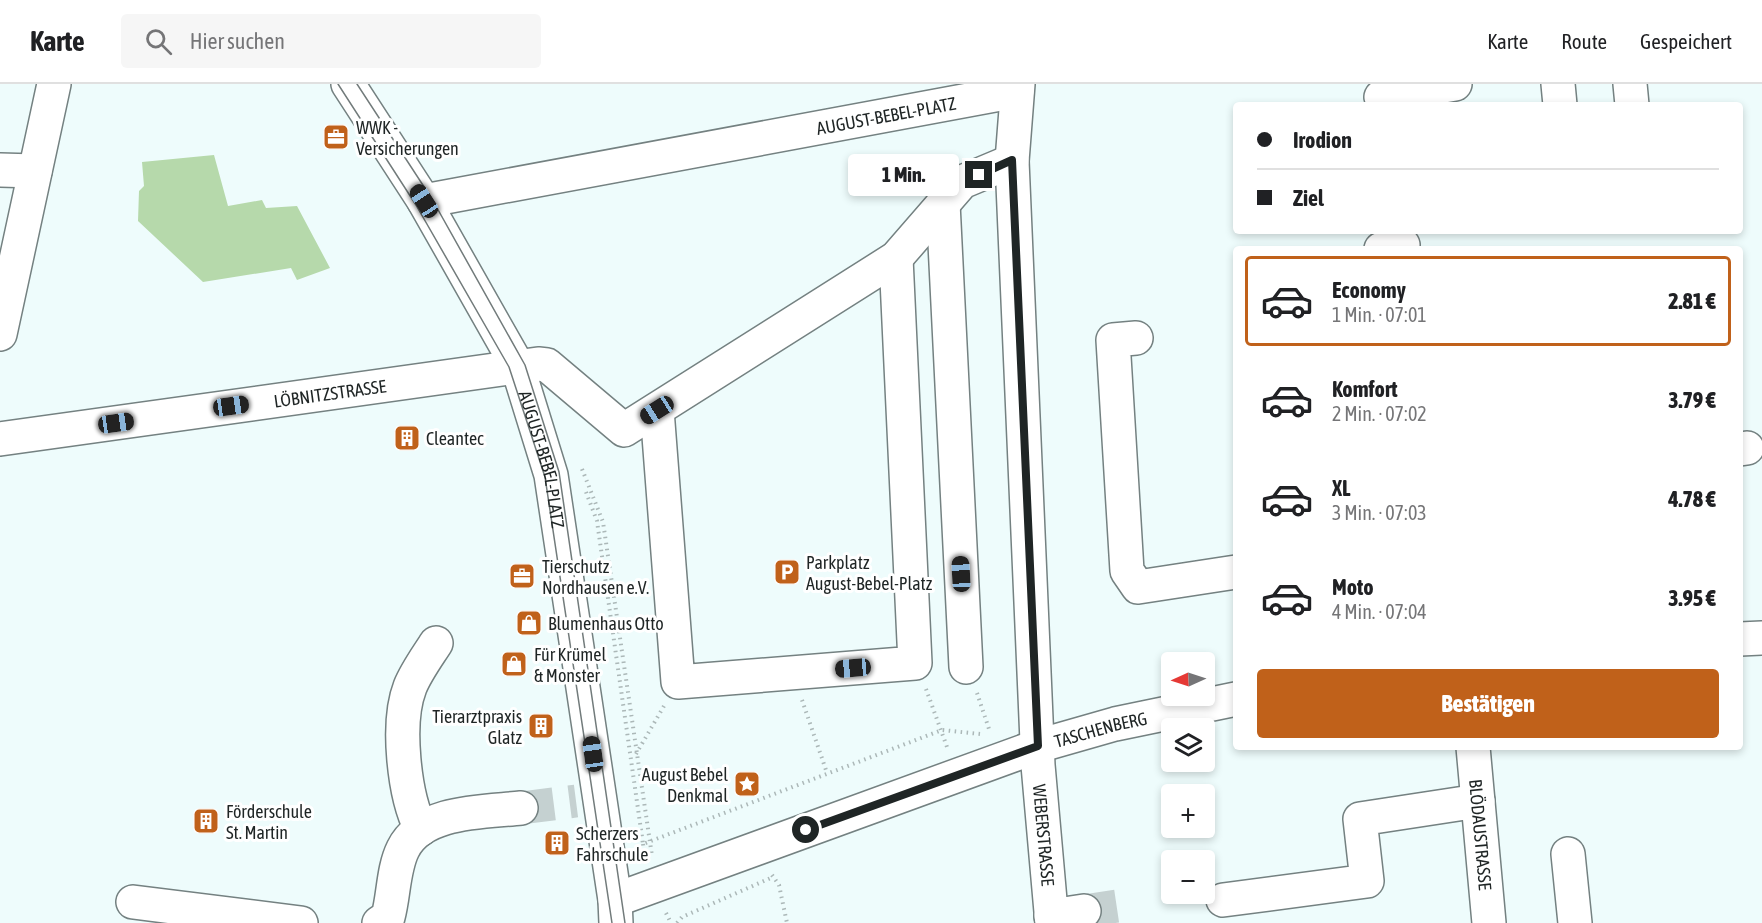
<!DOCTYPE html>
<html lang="de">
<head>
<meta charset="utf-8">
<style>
	body { margin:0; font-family:"Asap Condensed",sans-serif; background:#f6f6f6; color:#202124; height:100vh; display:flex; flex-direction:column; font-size:22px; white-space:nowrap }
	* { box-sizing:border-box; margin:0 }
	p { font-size:20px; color:#757577 }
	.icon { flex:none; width:33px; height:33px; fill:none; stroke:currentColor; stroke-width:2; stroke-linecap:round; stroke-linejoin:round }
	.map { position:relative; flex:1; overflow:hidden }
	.sheet { position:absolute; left:1233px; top:162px; width:510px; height:504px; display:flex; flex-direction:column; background:#fff; border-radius:6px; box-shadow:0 3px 9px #0003 }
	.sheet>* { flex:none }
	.guide { position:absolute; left:1233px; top:18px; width:510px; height:132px; border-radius:6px; box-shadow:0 3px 9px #0003; display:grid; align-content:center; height:132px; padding:0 24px; background:#fff }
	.needle { width:39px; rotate:267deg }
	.buttons { position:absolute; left:1161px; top:568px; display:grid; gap:12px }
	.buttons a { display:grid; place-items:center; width:54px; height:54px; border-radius:6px; background:#fff; box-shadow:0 3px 9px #0003; font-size:30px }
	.end { position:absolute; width:27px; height:27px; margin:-14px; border:8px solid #1f2525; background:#fff; box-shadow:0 0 0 3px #fff }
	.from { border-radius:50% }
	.bubble { position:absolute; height:42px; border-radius:6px; background:#fff; box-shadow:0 3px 9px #0003; font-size:20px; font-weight:800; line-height:42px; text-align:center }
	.car { position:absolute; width:18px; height:36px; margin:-18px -9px; border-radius:8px; box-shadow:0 0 4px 2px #0007; background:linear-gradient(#222 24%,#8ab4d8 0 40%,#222 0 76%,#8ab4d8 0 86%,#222 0) }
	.guide b { display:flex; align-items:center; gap:21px; height:57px; font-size:22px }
	.guide b+b { border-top:2px solid #e0e0e0 }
	.guide i { width:15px; height:15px; background:#202124 }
	ul { padding:10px 0 0; list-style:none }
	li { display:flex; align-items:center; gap:18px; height:90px; margin:0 12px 9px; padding:0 12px; border:3px solid transparent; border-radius:6px }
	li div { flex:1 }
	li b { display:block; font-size:22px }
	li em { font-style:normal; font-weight:800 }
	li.current { border-color:#c0611a }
	li>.icon { width:54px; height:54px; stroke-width:1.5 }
	.primary-button { display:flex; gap:12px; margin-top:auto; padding:12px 24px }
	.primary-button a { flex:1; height:69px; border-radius:6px; background:#c0611a; color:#fff; font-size:24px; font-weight:800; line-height:69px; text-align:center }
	header { display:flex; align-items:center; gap:36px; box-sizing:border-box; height:84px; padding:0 30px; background:#fff; border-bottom:2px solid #e0e0e0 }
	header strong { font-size:28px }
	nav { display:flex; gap:33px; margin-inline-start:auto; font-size:21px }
	.search { width:420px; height:54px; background:#f6f6f6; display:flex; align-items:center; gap:15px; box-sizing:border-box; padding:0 21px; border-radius:6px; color:#757577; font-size:22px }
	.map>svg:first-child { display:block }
</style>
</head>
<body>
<header>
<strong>Karte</strong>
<div class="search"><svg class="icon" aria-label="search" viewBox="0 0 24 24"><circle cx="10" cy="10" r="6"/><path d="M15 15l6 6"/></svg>Hier suchen</div>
<nav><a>Karte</a><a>Route</a><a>Gespeichert</a></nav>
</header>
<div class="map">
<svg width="1762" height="839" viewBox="0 0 1762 839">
	<rect width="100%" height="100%" fill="#eefcfc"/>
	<path fill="#b6d9ab" d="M 214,71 L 228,122 L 262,116 L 266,124 L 297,122 L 330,184 L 297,196 L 291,184 L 203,198 L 138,137 L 139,107 L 144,102 L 142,78 Z"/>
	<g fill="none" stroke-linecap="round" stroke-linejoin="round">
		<path stroke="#c5d1d1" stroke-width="33" stroke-dasharray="33 16" stroke-linecap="butt" d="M 521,724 L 576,717
			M 1084,827 L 1131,820"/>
		<g stroke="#748181" stroke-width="36">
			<g id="minor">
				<path id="s1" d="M 348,0 L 424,117 L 517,281 L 551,391 L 615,816"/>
				<path id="s2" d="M 1018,0 L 1012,77 L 1038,681 L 1052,839"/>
				<path d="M 1558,0 L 1560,21"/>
				<path d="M 1630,0 L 1632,21"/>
				<path d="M 1381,13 L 1455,0"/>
				<path d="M 0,86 L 35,87"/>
				<path id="s3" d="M 424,117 L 1017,7"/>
				<path d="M 943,119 L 966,583"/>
				<path d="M 1381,165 L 1403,161"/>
				<path d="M 0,250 L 54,0"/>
				<path d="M 1136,254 L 1113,256 L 1127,487 L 1138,503 L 1236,488"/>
				<path d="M 657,326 L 678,598 L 915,579 L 896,174"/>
				<path id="s4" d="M 0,355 L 538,280 L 547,281 L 624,346 L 896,174 L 962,98 L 1012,77"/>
				<path d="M 1740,365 L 1747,364"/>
				<path id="s5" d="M 1473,663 L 1489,839"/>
				<path d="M 421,745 C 404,712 396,639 410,603 C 416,588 427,573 436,559"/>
				<path d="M 1568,770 L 1575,839"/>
				<path d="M 1223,816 L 1367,797 L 1360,735 L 1478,717"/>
				<path d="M 133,818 L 301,839"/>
				<path d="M 1051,832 L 1084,827"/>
				<path d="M 379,839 L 388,833 C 394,811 393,785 403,765 C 422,726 485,728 521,724"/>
			</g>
		</g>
		<g stroke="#748181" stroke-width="36">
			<g id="major">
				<path d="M 1740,555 L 1762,554"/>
				<path id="s6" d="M 616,839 L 615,816 L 1038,662 L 1115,640 L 1236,615"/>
			</g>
		</g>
		<path stroke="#acb8b8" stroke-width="4" stroke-dasharray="1.5 4.5" stroke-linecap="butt" d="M 582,385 L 603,438 L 652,772
			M 586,408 L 597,437 L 643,760 L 942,646 L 980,650
			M 926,605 L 947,663
			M 977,609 L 990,648
			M 802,616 L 827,689
			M 636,670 L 664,622
			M 643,760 L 645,774
			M 772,791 L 779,801 L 787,839
			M 666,829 L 671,839
			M 677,839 L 682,833 L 773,793"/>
		<use href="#minor" stroke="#fff" stroke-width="33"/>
		<use href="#major" stroke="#fff" stroke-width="33"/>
		<path stroke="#727b7b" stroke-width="1.5" d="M 338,0 L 416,121 L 509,283 L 545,393 L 612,839
			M 357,0 L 432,115 L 525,281 L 559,388 L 625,839"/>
	</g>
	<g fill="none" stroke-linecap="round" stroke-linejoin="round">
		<path stroke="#1f2525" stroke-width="8" d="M 806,746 L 1038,662 L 1012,76 L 979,91"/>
	</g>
	<defs>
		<g id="office-square" transform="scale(1.35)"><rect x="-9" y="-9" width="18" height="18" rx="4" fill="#c0611a" stroke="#fff"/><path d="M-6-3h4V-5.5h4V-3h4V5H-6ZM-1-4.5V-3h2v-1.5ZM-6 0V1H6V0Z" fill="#fff"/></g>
		<g id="building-square" transform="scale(1.35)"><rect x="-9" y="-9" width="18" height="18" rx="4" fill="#c0611a" stroke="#fff"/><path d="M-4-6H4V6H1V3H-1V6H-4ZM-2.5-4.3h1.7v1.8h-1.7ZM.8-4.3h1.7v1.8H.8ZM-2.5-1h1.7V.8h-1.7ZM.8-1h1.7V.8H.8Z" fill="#fff"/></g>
		<g id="parking-square" transform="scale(1.35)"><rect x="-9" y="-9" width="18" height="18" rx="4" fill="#c0611a" stroke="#fff"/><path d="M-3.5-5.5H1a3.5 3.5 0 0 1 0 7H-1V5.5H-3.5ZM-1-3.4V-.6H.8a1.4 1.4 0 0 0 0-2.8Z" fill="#fff"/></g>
		<g id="shop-square" transform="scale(1.35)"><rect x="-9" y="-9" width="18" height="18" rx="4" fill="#c0611a" stroke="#fff"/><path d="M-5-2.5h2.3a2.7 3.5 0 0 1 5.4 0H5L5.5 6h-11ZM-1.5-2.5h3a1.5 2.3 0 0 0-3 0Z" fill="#fff"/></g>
		<g id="sight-square" transform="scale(1.35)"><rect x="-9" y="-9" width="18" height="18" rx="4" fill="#c0611a" stroke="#fff"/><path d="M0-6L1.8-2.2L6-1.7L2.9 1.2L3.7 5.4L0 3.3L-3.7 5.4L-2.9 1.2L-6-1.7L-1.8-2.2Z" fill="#fff"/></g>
	</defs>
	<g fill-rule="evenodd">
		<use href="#office-square" x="336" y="53"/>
		<use href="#building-square" x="407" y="354"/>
		<use href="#parking-square" x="787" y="488"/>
		<use href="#office-square" x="522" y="492"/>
		<use href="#shop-square" x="529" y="539"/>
		<use href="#shop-square" x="514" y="580"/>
		<use href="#building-square" x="541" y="642"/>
		<use href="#sight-square" x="747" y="700"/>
		<use href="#building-square" x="206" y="737"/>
		<use href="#building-square" x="557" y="759"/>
	</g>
	<g text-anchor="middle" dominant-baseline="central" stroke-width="6" stroke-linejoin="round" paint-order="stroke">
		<g font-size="18" fill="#1f2525" stroke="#fff">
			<text stroke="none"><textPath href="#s3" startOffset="470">AUGUST-BEBEL-PLATZ</textPath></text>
			<text stroke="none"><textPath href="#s4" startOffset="333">LÖBNITZSTRASSE</textPath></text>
			<text stroke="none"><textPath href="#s1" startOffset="426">AUGUST-BEBEL-PLATZ</textPath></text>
			<text stroke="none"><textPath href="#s6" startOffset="538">TASCHENBERG</textPath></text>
			<text stroke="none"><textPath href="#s2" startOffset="752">WEBERSTRASSE</textPath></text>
			<text stroke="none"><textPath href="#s5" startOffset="88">BLÖDAUSTRASSE</textPath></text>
		</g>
		<g font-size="18" fill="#1f2525" stroke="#fff" text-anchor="start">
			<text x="356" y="43">WWK -<tspan x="356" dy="21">Versicherungen</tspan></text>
			<text x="426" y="354">Cleantec</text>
			<text x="806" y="478">Parkplatz<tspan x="806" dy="21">August-Bebel-Platz</tspan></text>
			<text x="542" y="482">Tierschutz<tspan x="542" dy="21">Nordhausen e.V.</tspan></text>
			<text x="548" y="539">Blumenhaus Otto</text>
			<text x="534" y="570">Für Krümel<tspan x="534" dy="21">&amp; Monster</tspan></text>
			<text x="522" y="632" text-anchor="end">Tierarztpraxis<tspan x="522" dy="21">Glatz</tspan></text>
			<text x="728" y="690" text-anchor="end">August Bebel<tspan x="728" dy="21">Denkmal</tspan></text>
			<text x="226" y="727">Förderschule<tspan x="226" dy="21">St. Martin</tspan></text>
			<text x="576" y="749">Scherzers<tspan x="576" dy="21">Fahrschule</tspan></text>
		</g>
	</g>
</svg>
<div class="buttons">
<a><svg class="needle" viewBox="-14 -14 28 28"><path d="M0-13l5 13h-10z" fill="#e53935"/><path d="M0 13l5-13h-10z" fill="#757577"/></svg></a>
<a><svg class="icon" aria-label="layers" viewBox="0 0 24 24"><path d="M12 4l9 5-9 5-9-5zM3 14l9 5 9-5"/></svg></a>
<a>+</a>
<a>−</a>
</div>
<i class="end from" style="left:806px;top:746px"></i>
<i class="end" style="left:979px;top:91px"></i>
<div class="bubble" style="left:848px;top:70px;width:111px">1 Min.</div>
<i class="car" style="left:424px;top:117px;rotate:327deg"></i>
<i class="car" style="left:231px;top:322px;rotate:82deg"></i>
<i class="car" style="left:657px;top:326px;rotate:238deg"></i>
<i class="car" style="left:116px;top:339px;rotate:82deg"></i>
<i class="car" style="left:961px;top:490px;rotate:357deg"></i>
<i class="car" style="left:853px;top:584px;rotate:265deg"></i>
<i class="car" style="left:593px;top:670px;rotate:352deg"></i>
<div class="guide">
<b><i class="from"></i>Irodion</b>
<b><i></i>Ziel</b>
</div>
<section class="sheet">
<ul>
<li class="current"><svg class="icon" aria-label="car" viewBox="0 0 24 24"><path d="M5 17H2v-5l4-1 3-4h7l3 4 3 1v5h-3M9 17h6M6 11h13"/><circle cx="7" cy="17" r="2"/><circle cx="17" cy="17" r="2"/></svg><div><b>Economy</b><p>1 Min. · 07:01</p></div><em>2.81 €</em></li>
<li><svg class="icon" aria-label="car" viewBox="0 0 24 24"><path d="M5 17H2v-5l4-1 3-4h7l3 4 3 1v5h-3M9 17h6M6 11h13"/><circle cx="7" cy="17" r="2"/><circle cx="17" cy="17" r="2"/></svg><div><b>Komfort</b><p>2 Min. · 07:02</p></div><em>3.79 €</em></li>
<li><svg class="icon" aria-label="car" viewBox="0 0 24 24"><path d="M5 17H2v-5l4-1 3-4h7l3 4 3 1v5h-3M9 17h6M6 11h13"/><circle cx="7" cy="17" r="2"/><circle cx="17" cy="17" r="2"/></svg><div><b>XL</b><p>3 Min. · 07:03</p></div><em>4.78 €</em></li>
<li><svg class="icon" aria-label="car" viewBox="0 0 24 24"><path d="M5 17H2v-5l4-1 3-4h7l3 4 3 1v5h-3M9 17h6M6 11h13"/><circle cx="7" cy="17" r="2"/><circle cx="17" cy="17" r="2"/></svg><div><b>Moto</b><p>4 Min. · 07:04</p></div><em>3.95 €</em></li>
</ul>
<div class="primary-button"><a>Bestätigen</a></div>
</section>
</div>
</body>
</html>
